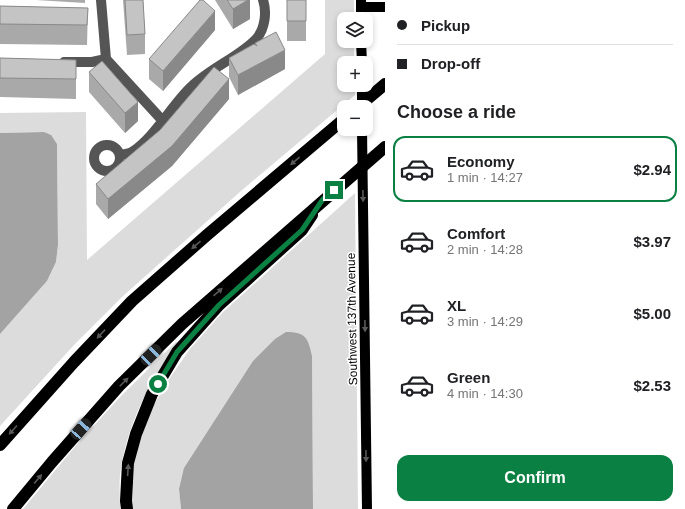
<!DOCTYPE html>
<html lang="en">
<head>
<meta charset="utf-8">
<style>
	body { margin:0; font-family:Arial,sans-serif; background:#f6f6f6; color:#202124; height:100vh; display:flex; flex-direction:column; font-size:15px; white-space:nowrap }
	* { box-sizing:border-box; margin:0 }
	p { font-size:13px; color:#757577 }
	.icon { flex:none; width:22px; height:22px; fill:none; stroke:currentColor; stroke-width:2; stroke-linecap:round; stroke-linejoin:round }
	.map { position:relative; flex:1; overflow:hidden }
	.drawer { display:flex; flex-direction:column; background:#fff; width:300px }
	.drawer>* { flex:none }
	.banner { display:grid; align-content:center; height:88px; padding:0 12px; background:#fff }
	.fabs { position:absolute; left:337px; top:12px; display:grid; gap:8px }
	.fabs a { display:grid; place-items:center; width:36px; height:36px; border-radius:8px; background:#fff; box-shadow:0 2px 6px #0003; font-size:20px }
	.end { position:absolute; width:18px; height:18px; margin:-9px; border:5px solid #0b8043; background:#fff; box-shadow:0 0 0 2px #fff }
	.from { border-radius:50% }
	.car { position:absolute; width:12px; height:24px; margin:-12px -6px; border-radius:5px; box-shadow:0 0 3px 1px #0007; background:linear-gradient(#222 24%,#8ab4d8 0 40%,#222 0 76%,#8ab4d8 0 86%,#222 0) }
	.banner b { display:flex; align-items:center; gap:14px; height:38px; font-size:15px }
	.banner b+b { border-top:1px solid #e0e0e0 }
	.banner i { width:10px; height:10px; background:#202124 }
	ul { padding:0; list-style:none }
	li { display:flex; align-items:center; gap:12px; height:66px; margin:0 8px 6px; padding:0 4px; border:2px solid transparent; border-radius:12px }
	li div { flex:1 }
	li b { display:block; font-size:15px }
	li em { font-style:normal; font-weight:700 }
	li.selected { border-color:#0b8043 }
	li>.icon { width:36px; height:36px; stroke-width:1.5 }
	h2 { padding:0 12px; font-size:18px; line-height:48px }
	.action { display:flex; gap:8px; margin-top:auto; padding:8px 12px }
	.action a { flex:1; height:46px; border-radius:12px; background:#0b8043; color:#fff; font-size:16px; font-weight:700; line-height:46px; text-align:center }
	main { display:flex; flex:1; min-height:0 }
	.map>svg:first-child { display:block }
</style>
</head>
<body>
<main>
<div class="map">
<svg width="385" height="509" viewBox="0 0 385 509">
	<rect width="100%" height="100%" fill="#fff"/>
	<path fill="#dcdcdc" d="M 325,0 L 354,0 L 354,19 L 344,19 L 344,41 L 354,41 L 354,63 L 344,63 L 344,85 L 355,85 L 355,95 L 241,191 L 123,296 L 74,345 L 0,426 L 0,334 L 47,281 L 56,262 L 58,245 L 57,144 L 44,132 L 0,133 L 0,113 L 86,112 L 87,260 L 325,54 Z
		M 355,193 L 358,509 L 313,509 L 312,356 L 179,489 L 181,509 L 132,509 L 134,462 L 140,440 L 154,405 L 167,382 L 190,349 L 222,313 Z
		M 176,342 L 178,343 C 149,381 126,427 120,475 C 119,486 120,498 120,509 L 23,509 L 78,443 L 121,396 Z"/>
	<path fill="#a3a3a3" d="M 44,132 L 51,135 L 57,144 L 58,245 L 56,262 L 47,281 L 0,334 L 0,133 Z
		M 286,332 C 306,332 308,338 312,356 L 313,509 L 181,509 L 179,489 L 184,468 L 253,361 L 275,339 Z"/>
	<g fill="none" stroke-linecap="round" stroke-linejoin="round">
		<path stroke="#555" stroke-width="10" d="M 101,0 L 106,59 L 162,120
			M 64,62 L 92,62 L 106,59
			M94 158a13 13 0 1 1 26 0a13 13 0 1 1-26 0Z
			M 120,155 C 124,154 129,154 132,152 C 154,138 172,105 191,87 C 210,68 241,56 257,38 C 265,28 267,12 263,0"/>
		<path stroke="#000" stroke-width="10" d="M 361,7 L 385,7
			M 361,19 L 361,0
			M 361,41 L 362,63
			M 362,85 L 362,107
			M 362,129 L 367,509"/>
		<path stroke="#000" stroke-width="12" d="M 358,107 L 385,84
			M 0,445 L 74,362 L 132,301 L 207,235 L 344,119
			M 13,509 L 52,462 L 119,386 L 182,324 L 385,147
			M 127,509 L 126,501 L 128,463 L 136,434 L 152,394 L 177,352 L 219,305 L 302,230 L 312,215"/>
	</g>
	<path fill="#a9a9a9" d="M 36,0 L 85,0 L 85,3 Z
		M 123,0 L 143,0 L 145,34 L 145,54 L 127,55 Z
		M 215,0 L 250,0 L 250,19 L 233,29 Z
		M 287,0 L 306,0 L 306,41 L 287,41 Z
		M 0,6 L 88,8 L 87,45 L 0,44 Z
		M 215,30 L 163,91 L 149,79 L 149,59 Z
		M 255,43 L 285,69 L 238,95 L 229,77 L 229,58 L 255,45 Z
		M 0,58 L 76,60 L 76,99 L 0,97 Z
		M 89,72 L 138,121 L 125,133 L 89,92 Z
		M 229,99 L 172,166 L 108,219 L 96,204 L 96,184 Z"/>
	<path fill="#898989" d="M 248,0 L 250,0 L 250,19 L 233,29 L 233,9 Z
		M 215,11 L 215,30 L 163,91 L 163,71 Z
		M 285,50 L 285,69 L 238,95 L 238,75 Z
		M 229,79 L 229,99 L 172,166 L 108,219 L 108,199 Z
		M 138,102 L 138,121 L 125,133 L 125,113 Z"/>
	<path fill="#c4c4c4" stroke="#898989" d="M 125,0 L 143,0 L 145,34 L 127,35 Z
		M 200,0 L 203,0 L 215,11 L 163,71 L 149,59 Z
		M 227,0 L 248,0 L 233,9 Z
		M 287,0 L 306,0 L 306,21 L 287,21 Z
		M 0,6 L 88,8 L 87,25 L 0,24 Z
		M 276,32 L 285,50 L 238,75 L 229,58 L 254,44 L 257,46 L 255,43 Z
		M 0,58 L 76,60 L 76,79 L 0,78 Z
		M 102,61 L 138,102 L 125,113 L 89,72 Z
		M 214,67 L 229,79 L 172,146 L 108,199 L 96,184 L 160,130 Z"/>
	<defs><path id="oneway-solid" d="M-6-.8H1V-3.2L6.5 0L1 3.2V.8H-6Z"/></defs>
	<g fill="#595959">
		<use href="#oneway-solid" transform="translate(295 161) rotate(140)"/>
		<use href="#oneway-solid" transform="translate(363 196) rotate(89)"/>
		<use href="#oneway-solid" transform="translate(196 245) rotate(139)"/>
		<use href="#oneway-solid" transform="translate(218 292) rotate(-41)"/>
		<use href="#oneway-solid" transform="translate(365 326) rotate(89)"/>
		<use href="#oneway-solid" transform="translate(101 334) rotate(133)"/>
		<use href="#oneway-solid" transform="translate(124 382) rotate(-45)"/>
		<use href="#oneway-solid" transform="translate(13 430) rotate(132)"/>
		<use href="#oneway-solid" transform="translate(366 456) rotate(89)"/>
		<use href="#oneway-solid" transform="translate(128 470) rotate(-86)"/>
		<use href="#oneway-solid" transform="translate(38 479) rotate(-50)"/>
	</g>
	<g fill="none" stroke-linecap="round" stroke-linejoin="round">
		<path stroke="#0b8043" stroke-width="5" d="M 158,384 L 177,352 L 219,305 L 302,230 L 323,199 L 334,190"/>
	</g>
	<g text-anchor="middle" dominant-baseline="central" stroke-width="3" stroke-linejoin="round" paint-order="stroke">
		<g font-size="12" fill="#000" stroke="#fff">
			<text transform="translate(352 319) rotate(-91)">Southwest 137th Avenue</text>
		</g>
	</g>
</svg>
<div class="fabs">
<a><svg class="icon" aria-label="layers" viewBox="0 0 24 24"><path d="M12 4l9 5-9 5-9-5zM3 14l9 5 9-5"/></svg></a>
<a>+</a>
<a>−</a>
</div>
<i class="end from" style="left:158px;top:384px"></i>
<i class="end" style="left:334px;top:190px"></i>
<i class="car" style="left:151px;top:355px;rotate:45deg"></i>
<i class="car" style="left:81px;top:429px;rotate:42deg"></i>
</div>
<section class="drawer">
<div class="banner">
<b><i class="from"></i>Pickup</b>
<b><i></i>Drop-off</b>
</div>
<h2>Choose a ride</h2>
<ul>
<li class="selected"><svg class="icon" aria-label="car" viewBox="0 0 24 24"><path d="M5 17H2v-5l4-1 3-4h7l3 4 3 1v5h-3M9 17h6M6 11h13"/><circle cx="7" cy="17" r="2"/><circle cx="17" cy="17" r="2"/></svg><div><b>Economy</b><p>1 min · 14:27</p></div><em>$2.94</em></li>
<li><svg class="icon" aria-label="car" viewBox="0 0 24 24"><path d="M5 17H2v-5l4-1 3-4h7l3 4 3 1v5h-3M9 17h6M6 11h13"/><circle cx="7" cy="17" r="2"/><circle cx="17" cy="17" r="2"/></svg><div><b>Comfort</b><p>2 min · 14:28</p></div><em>$3.97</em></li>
<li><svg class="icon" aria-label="car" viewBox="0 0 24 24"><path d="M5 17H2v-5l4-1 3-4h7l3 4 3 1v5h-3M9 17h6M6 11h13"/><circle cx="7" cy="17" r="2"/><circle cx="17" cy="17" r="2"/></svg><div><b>XL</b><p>3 min · 14:29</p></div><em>$5.00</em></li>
<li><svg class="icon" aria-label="car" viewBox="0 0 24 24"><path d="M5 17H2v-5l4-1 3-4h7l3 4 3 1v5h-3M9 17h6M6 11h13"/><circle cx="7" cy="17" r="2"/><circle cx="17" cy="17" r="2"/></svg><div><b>Green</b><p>4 min · 14:30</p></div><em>$2.53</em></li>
</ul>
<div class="action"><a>Confirm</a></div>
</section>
</main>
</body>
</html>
